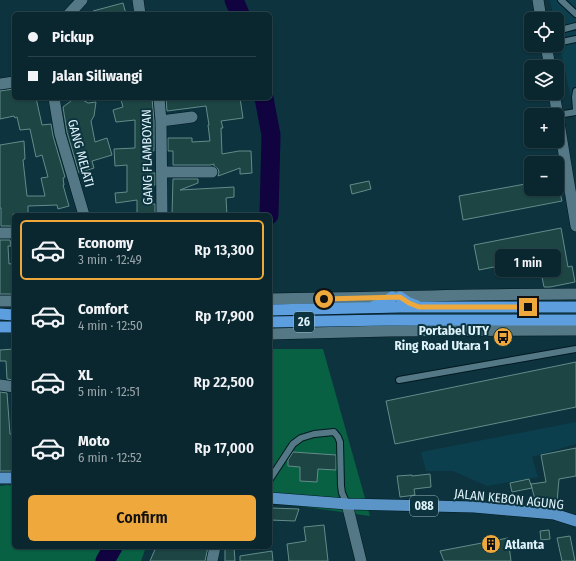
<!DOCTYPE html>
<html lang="en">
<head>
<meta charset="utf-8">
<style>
	body { margin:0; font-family:"Fira Sans Condensed",sans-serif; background:#18323a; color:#f1f3f6; height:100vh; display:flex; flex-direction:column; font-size:15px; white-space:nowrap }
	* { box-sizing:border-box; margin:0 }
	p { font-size:13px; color:#99a5aa }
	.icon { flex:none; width:22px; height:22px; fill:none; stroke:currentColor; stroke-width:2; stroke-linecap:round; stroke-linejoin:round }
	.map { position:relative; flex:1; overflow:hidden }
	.drawer { position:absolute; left:12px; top:213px; width:260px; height:336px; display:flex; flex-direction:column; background:#0a262e; border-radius:6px; box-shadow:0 1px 3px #0004,0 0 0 1px #2a434a }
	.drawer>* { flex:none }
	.hud { position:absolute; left:12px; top:12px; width:260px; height:88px; border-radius:6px; box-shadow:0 1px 3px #0004,0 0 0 1px #2a434a; display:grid; align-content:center; height:88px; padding:0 16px; background:#0a262e }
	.controls { position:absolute; left:524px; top:12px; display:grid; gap:8px }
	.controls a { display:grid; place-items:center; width:40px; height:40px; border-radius:6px; background:#0a262e; box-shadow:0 1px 3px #0004,0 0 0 1px #2a434a; font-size:20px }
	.end { position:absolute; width:18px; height:18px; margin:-9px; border:5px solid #eea83c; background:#111; box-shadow:0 0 0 2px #111 }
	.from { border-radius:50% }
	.bubble { position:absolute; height:28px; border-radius:6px; background:#0a262e; box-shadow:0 1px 3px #0004,0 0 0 1px #2a434a; font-size:13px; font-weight:600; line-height:28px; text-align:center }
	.hud b { display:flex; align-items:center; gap:14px; height:38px; font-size:15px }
	.hud b+b { border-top:1px solid #2a434a }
	.hud i { width:10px; height:10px; background:#f1f3f6 }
	ul { padding:7px 0 0; list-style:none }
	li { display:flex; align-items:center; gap:12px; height:60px; margin:0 8px 6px; padding:0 8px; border:2px solid transparent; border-radius:6px }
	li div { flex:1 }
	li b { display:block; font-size:15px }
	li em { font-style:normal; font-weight:600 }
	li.current { border-color:#eea83c }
	li>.icon { width:36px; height:36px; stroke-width:1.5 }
	.button { display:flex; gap:8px; margin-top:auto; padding:8px 16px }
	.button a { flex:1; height:46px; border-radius:6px; background:#eea83c; color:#111; font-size:16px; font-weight:600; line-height:46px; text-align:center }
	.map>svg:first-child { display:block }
</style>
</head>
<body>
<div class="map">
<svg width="576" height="561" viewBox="0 0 576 561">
	<rect width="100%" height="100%" fill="#0d333e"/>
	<path fill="#0b3f4d" d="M 550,0 L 576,0 L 576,123 L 557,32 L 557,19 L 554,19 Z
		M 576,422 L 576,444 L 532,457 L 538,477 L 487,486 L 453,471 L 426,471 L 421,452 Z"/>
	<path fill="#086143" d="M 270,349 L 323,349 L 370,516 L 270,502 Z
		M 7,485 L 14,486 L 14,547 L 146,547 L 141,561 L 0,561 L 0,486 Z"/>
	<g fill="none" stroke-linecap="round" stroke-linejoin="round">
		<path stroke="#10033f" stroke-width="19" d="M 234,0 L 240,14
			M 264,98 L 271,135 L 269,215
			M 105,561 L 113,547"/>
	</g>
	<path fill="#1c4544" stroke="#628c8a" d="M 123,3 L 126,14 L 93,14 L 93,11 Z
		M 14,89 L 14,98 L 36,98 L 42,125 L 51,124 L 53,136 L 65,177 L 63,178 L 64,185 L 63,185 L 69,206 L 58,209 L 57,205 L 28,206 L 28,214 L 13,214 L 13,226 L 1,226 L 1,208 L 0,208 L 0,145 L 24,141 L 25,159 L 23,160 L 27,196 L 45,196 L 41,178 L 48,177 L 42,155 L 36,157 L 30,129 L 20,130 L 17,117 L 15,118 L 14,116 L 0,119 L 0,91 Z
		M 75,98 L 81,99 L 88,103 L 96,102 L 94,116 L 91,121 L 95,142 L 107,138 L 112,155 L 92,161 L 94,168 L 79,173 L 67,132 L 63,107 Z
		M 137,98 L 152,98 L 154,121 L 154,151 L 149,151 L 150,173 L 155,173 L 155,185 L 145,188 L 149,204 L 155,204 L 155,214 L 137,214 L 137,200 L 116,203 L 115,193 L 127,192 L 127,165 L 115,166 L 114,149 L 135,148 L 135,120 L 116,122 L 113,110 L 123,107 L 121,100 Z
		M 166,98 L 240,98 L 243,118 L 221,121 L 223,128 L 221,128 L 222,154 L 239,151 L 251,151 L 252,173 L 240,174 L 240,168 L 218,176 L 219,172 L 218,169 L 214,166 L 214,164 L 210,165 L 173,165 L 173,151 L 168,151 L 168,138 L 192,138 L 192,142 L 210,141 L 208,125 L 209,125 L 206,106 L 167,111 Z
		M 173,179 L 198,179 L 198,183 L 180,190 L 234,187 L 234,197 L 226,198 L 227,215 L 172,215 Z
		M 369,181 L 371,189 L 352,194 L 350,185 Z
		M 531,183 L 531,189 L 559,189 L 562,201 L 463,220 L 459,196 Z
		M 561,228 L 568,267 L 572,266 L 575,282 L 550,287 L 544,287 L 538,258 L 479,270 L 474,245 Z
		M 0,240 L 10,240 L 11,246 L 8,246 L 9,264 L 14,263 L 14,294 L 0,294 Z
		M 14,349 L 14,380 L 7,379 L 6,361 L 0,361 L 0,350 Z
		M 576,362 L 576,407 L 395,444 L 386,401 Z
		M 0,392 L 7,393 L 10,434 L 14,434 L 14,460 L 13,460 L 14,471 L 0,471 Z
		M 576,448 L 576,476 L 559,479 L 557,502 L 536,504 L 531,484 L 546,482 L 541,455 Z
		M 293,452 L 336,455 L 336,470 L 318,469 L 317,482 L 300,481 L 300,467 L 288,466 L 288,460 Z
		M 430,474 L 431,487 L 414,489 L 415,495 L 400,497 L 397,476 L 412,475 L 412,476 Z
		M 529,479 L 532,488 L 512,492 L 510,483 Z
		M 271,508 L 299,509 L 295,521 L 270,520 Z
		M 324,525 L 328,561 L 289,561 L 287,544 L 306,541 L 304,527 Z
		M 549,530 L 550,539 L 541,540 L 540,531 Z
		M 570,536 L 575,561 L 562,561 L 557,538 Z
		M 508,538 L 511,561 L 444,561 L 440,551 Z
		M 156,547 L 208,547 L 205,561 L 150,561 Z
		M 225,547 L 234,547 L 235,561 L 225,561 Z
		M 272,551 L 273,561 L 240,561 L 240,556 Z"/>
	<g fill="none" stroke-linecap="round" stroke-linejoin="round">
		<g stroke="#001922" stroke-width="8">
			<path id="service" d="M 561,0 L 576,14
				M 557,31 L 576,26
				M 557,43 L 576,39
				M 576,91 L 575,97 L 576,109
				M 558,115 L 576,112
				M 399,380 L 576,349
				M 270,479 L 293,444 L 301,438 L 314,434 L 334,432 L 338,437 L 340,442 L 341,486 L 342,493 L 347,504"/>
		</g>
		<g stroke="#001922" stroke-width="12">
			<path id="minor" d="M 138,0 L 140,14
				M 538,0 L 541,19
				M 69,14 L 82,0
				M 546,45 L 550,67
				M 0,84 L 14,82
				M 554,93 L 576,226
				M 54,98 L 60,134 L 84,215
				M 159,98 L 161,121 L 162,215
				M 161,121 L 192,117
				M 162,172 L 212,172
				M 0,233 L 14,233
				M 0,385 L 14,387
				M 347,504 L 361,561
				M 212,561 L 215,547"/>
		</g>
		<g stroke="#001922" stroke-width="12">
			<path id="tertiary" d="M 270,299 C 372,298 474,294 576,294
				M 0,301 L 14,301
				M 270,334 L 389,331 L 576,330"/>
		</g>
		<g stroke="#001922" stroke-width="12">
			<path id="primary" d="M 0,478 L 14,478
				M 270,498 L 347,504 L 474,507 L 554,514 L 576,521"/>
		</g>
		<g stroke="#001922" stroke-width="12">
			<path id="trunk" d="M 400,297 L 409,303 L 417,306
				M 374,306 L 382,304 L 392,297
				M 270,310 L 400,307 L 576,307
				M 0,314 L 14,315
				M 270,322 L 389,320 L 576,320
				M 0,327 L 14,327"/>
		</g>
		<use href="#service" stroke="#547885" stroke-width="6"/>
		<use href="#minor" stroke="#547885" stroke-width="11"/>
		<use href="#tertiary" stroke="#547885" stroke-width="11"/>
		<use href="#primary" stroke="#5b95c8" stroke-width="11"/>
		<use href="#trunk" stroke="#5d9ede" stroke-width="11"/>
	</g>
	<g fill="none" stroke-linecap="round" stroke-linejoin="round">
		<path stroke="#eea83c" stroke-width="5" d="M 324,299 L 400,297 L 409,303 L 419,307 L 528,307"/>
	</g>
	<defs>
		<g id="bus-disc" transform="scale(1)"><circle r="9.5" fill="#eea83c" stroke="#0d333e"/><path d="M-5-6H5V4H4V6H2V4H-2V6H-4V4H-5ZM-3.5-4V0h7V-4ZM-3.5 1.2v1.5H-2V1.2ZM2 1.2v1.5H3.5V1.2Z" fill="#111"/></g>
		<g id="building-disc" transform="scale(1)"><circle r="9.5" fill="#eea83c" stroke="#0d333e"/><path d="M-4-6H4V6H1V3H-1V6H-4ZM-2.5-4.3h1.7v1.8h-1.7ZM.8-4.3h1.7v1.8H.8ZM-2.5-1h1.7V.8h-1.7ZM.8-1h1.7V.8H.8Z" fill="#111"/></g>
	</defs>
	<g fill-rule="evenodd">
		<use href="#bus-disc" x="503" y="337"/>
		<use href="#building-disc" x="491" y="544"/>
	</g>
	<g text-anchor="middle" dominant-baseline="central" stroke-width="4" stroke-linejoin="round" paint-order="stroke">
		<g fill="#0d333e" stroke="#9fb9c1" stroke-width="1">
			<rect x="294" y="312" width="20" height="20" rx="3"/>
			<rect x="410" y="496" width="28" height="20" rx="3"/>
		</g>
		<g font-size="12" font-weight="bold" fill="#def2f9">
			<text x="304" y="322">26</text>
			<text x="424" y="506">088</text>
		</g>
		<g font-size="13" fill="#def2f9" stroke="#0d333e">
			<text transform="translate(81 153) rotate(75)">GANG MELATI</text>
			<text transform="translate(147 157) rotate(-91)">GANG FLAMBOYAN</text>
			<text transform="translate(509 499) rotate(6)">JALAN KEBON AGUNG</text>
		</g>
		<g font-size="13" font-weight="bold" fill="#def2f9" stroke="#0d333e" text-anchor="end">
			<text x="489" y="330">Portabel UTY<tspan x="489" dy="15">Ring Road Utara 1</tspan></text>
			<text x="505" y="544" text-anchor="start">Atlanta</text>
		</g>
	</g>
</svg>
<div class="controls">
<a><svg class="icon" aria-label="locate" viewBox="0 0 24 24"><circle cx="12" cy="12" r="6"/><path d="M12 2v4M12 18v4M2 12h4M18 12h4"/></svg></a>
<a><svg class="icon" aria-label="layers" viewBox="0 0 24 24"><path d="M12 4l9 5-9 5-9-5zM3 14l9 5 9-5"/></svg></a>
<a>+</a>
<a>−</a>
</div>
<i class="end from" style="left:324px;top:299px"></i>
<i class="end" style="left:528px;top:307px"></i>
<div class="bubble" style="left:495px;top:249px;width:66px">1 min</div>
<div class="hud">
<b><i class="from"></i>Pickup</b>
<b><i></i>Jalan Siliwangi</b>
</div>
<section class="drawer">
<ul>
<li class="current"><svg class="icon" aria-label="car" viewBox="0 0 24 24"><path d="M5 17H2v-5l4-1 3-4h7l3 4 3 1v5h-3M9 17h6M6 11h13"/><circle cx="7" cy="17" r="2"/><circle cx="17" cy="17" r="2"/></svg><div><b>Economy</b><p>3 min · 12:49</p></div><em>Rp 13,300</em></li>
<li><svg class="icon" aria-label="car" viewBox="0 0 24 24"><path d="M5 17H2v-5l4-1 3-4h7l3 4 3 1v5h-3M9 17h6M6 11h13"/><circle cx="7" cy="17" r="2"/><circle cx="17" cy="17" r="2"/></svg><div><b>Comfort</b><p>4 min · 12:50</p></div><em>Rp 17,900</em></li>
<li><svg class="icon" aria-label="car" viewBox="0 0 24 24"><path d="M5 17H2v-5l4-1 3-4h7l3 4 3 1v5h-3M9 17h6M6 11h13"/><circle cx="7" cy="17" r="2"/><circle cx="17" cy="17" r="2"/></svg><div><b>XL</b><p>5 min · 12:51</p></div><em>Rp 22,500</em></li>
<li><svg class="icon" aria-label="car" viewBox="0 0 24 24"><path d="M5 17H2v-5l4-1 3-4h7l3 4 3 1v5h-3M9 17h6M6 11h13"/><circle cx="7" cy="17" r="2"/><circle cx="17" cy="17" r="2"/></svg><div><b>Moto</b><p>6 min · 12:52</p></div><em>Rp 17,000</em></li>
</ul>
<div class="button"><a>Confirm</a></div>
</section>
</div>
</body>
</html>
